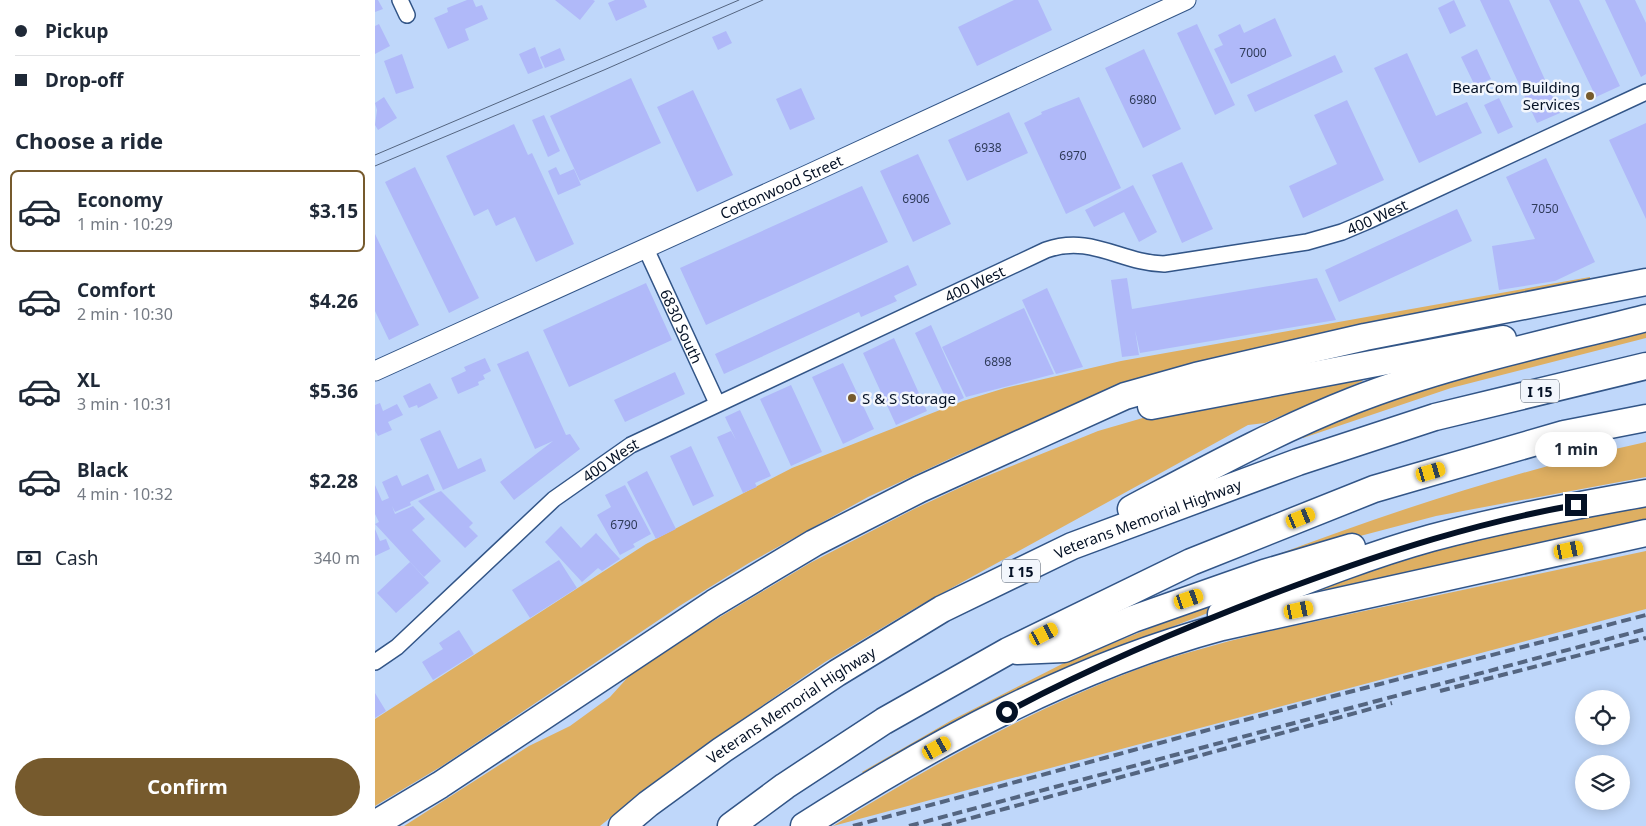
<!DOCTYPE html>
<html lang="en">
<head>
<meta charset="utf-8">
<style>
	body { margin:0; font-family:"Noto Sans",sans-serif; background:#f2f2f3; color:#1f2937; height:100vh; display:flex; flex-direction:column; font-size:19px; white-space:nowrap }
	* { box-sizing:border-box; margin:0 }
	p { font-size:16px; color:#747a83 }
	.icon { flex:none; width:28px; height:28px; fill:none; stroke:currentColor; stroke-width:2; stroke-linecap:round; stroke-linejoin:round }
	.map { position:relative; flex:1; overflow:hidden }
	.details { display:flex; flex-direction:column; background:#fff; width:375px }
	.details>* { flex:none }
	.guide { display:grid; align-content:center; height:110px; padding:0 15px; background:#fff }
	.buttons { position:absolute; left:1200px; top:690px; display:grid; gap:10px }
	.buttons a { display:grid; place-items:center; width:55px; height:55px; border-radius:50%; background:#fff; box-shadow:0 2px 12px #0003; font-size:25px }
	.end { position:absolute; width:22px; height:22px; margin:-11px; border:6px solid #041125; background:#fff; box-shadow:0 0 0 2px #fff }
	.from { border-radius:50% }
	.bubble { position:absolute; height:35px; border-radius:18px; background:#fff; box-shadow:0 2px 12px #0003; font-size:16px; font-weight:700; line-height:35px; text-align:center }
	.car { position:absolute; width:15px; height:30px; margin:-15px -8px; border-radius:6px; box-shadow:0 0 4px 1px #0007; background:linear-gradient(#f5c518 24%,#345 0 40%,#f5c518 0 76%,#345 0 86%,#f5c518 0) }
	.guide b { display:flex; align-items:center; gap:18px; height:48px; font-size:19px }
	.guide b+b { border-top:1px solid #e0e1e3 }
	.guide i { width:12px; height:12px; background:#1f2937 }
	ul { padding:0; list-style:none }
	li { display:flex; align-items:center; gap:15px; height:82px; margin:0 10px 8px; padding:0 5px; border:2px solid transparent; border-radius:8px }
	li div { flex:1 }
	li b { display:block; font-size:19px }
	li em { font-style:normal; font-weight:700 }
	li.active { border-color:#765a2d }
	li>.icon { width:45px; height:45px; stroke-width:1.5 }
	h2 { padding:0 15px; font-size:22px; line-height:60px }
	.pay { display:flex; align-items:center; gap:12px; height:55px; padding:0 15px; font-size:19px }
	.pay p { margin-inline-start:auto }
	.button { display:flex; gap:10px; margin-top:auto; padding:10px 15px }
	.button a { flex:1; height:58px; border-radius:30px; background:#765a2d; color:#fff; font-size:20px; font-weight:700; line-height:58px; text-align:center }
	main { display:flex; flex:1; min-height:0 }
	.map>svg:first-child { display:block }
</style>
</head>
<body>
<main>
<section class="details">
<div class="guide">
<b><i class="from"></i>Pickup</b>
<b><i></i>Drop-off</b>
</div>
<h2>Choose a ride</h2>
<ul>
<li class="active"><svg class="icon" aria-label="car" viewBox="0 0 24 24"><path d="M5 17H2v-5l4-1 3-4h7l3 4 3 1v5h-3M9 17h6M6 11h13"/><circle cx="7" cy="17" r="2"/><circle cx="17" cy="17" r="2"/></svg><div><b>Economy</b><p>1 min · 10:29</p></div><em>$3.15</em></li>
<li><svg class="icon" aria-label="car" viewBox="0 0 24 24"><path d="M5 17H2v-5l4-1 3-4h7l3 4 3 1v5h-3M9 17h6M6 11h13"/><circle cx="7" cy="17" r="2"/><circle cx="17" cy="17" r="2"/></svg><div><b>Comfort</b><p>2 min · 10:30</p></div><em>$4.26</em></li>
<li><svg class="icon" aria-label="car" viewBox="0 0 24 24"><path d="M5 17H2v-5l4-1 3-4h7l3 4 3 1v5h-3M9 17h6M6 11h13"/><circle cx="7" cy="17" r="2"/><circle cx="17" cy="17" r="2"/></svg><div><b>XL</b><p>3 min · 10:31</p></div><em>$5.36</em></li>
<li><svg class="icon" aria-label="car" viewBox="0 0 24 24"><path d="M5 17H2v-5l4-1 3-4h7l3 4 3 1v5h-3M9 17h6M6 11h13"/><circle cx="7" cy="17" r="2"/><circle cx="17" cy="17" r="2"/></svg><div><b>Black</b><p>4 min · 10:32</p></div><em>$2.28</em></li>
</ul>
<div class="pay"><svg class="icon" aria-label="cash" viewBox="0 0 24 24"><path d="M3 7h18v10H3z"/><circle cx="12" cy="12" r="2"/></svg>Cash<p>340 m</p></div>
<div class="button"><a>Confirm</a></div>
</section>
<div class="map">
<svg width="1271" height="826" viewBox="0 0 1271 826">
	<rect width="100%" height="100%" fill="#bfd7fa"/>
	<path fill="#deaf62" d="M 1215,277 L 1215,281 L 684,413 L 583,455 L 493,497 L 374,563 L 306,605 L 67,766 L 0,806 L 0,719 L 271,544 L 417,468 L 588,401 L 630,388 L 746,361 Z
		M 1271,332 L 1271,338 L 1076,388 L 928,438 L 925,431 L 1042,388 Z
		M 983,376 L 988,381 L 890,423 L 873,425 L 542,607 L 450,662 L 299,767 L 225,826 L 29,826 L 154,746 L 195,726 L 235,697 L 254,676 L 325,629 L 435,563 L 539,509 L 597,482 L 723,431 L 809,406 Z
		M 1271,442 L 1271,477 L 1061,516 L 875,565 C 1005,515 1135,472 1271,442 Z
		M 1271,506 L 1271,520 L 914,601 L 1015,561 L 1092,540 Z
		M 1271,551 L 1271,609 L 458,826 C 554,767 653,711 758,671 C 800,655 843,644 886,633 Z
		M 860,594 L 851,606 L 755,643 L 491,777 L 487,772 L 577,720 L 691,662 Z"/>
	<path fill="#b0b9f9" d="M 0,0 L 3,0 L 8,9 L 0,12 Z
		M 92,0 L 98,0 L 101,7 L 107,5 L 113,19 L 90,29 L 94,40 L 73,49 L 59,18 L 73,12 L 72,8 Z
		M 180,0 L 218,0 L 220,1 L 205,20 Z
		M 240,0 L 269,0 L 272,7 L 241,21 L 233,3 Z
		M 639,0 L 663,0 L 677,30 L 602,66 L 583,27 Z
		M 1079,0 L 1091,26 L 1075,34 L 1063,8 Z
		M 1105,0 L 1134,0 L 1185,113 L 1162,123 Z
		M 1174,0 L 1204,0 L 1245,86 L 1221,97 Z
		M 1230,0 L 1260,0 L 1271,23 L 1271,74 L 1266,77 Z
		M 900,18 L 917,56 L 856,84 L 839,49 L 848,45 L 843,35 L 865,24 L 869,33 Z
		M 4,24 L 15,46 L 0,54 L 0,26 Z
		M 822,24 L 860,105 L 840,115 L 802,33 Z
		M 351,31 L 357,43 L 343,50 L 337,37 Z
		M 160,47 L 168,68 L 153,74 L 144,54 Z
		M 185,48 L 190,60 L 170,68 L 165,57 Z
		M 769,49 L 806,129 L 768,148 L 730,68 Z
		M 1102,49 L 1116,79 L 1100,86 L 1086,57 Z
		M 1032,53 L 1061,116 L 1092,102 L 1107,133 L 1044,163 L 999,68 Z
		M 27,54 L 39,88 L 21,94 L 9,61 Z
		M 960,55 L 968,72 L 880,112 L 872,95 Z
		M 256,78 L 286,143 L 205,181 L 175,116 Z
		M 426,88 L 440,119 L 415,130 L 401,99 Z
		M 318,90 L 358,175 L 322,192 L 282,107 Z
		M 9,97 L 22,118 L 3,130 L 0,125 L 2,110 L 0,103 Z
		M 704,97 L 746,188 L 691,214 L 649,123 L 667,114 L 666,112 Z
		M 1124,98 L 1138,127 L 1123,134 L 1109,105 Z
		M 972,100 L 1009,180 L 928,218 L 914,186 L 962,164 L 939,115 Z
		M 634,112 L 653,153 L 592,181 L 573,140 Z
		M 169,115 L 185,151 L 173,157 L 157,120 Z
		M 1271,123 L 1271,219 L 1234,140 Z
		M 139,124 L 153,155 L 157,153 L 199,244 L 161,262 L 140,217 L 121,226 L 113,209 L 99,216 L 71,156 Z
		M 543,154 L 576,224 L 538,242 L 505,171 Z
		M 1171,158 L 1220,262 L 1180,281 L 1124,290 L 1117,246 L 1160,239 L 1131,177 Z
		M 807,162 L 838,229 L 807,243 L 777,175 Z
		M 40,167 L 104,298 L 74,313 L 10,182 Z
		M 181,167 L 185,175 L 199,169 L 206,185 L 183,195 L 173,171 Z
		M 758,185 L 782,232 L 764,242 L 749,212 L 719,227 L 710,210 Z
		M 487,186 L 513,242 L 331,325 L 305,268 Z
		M 1082,209 L 1097,241 L 964,302 L 950,270 Z
		M 0,234 L 44,325 L 14,340 L 0,311 Z
		M 533,265 L 542,285 L 519,296 L 522,301 L 486,317 L 484,312 L 349,374 L 340,354 Z
		M 752,278 L 757,309 L 942,278 L 961,320 L 765,353 L 760,330 L 764,355 L 747,357 L 736,280 Z
		M 271,283 L 297,340 L 194,387 L 168,330 Z
		M 672,288 L 708,367 L 681,374 L 647,300 Z
		M 649,308 L 679,374 L 591,397 L 567,347 Z
		M 556,325 L 589,398 L 574,405 L 540,333 Z
		M 519,338 L 552,411 L 521,425 L 488,353 Z
		M 153,351 L 191,435 L 195,434 L 205,449 L 139,500 L 125,482 L 178,441 L 160,449 L 122,364 Z
		M 110,358 L 116,371 L 108,375 L 110,379 L 103,382 L 104,385 L 83,394 L 76,378 L 91,371 L 89,367 Z
		M 468,363 L 499,429 L 468,444 L 437,377 Z
		M 300,372 L 310,394 L 250,422 L 239,400 Z
		M 55,383 L 63,398 L 43,408 L 42,405 L 34,408 L 28,396 Z
		M 416,385 L 447,452 L 416,466 L 385,399 Z
		M 5,403 L 8,411 L 22,404 L 28,415 L 13,422 L 17,430 L 3,436 L 0,431 L 0,405 Z
		M 365,410 L 396,476 L 380,483 L 382,487 L 368,493 L 342,437 L 356,431 L 361,440 L 350,417 Z
		M 65,430 L 83,469 L 106,458 L 111,471 L 68,490 L 45,439 Z
		M 316,446 L 339,496 L 318,506 L 295,456 Z
		M 272,471 L 301,529 L 281,539 L 252,482 Z
		M 53,474 L 60,490 L 35,502 L 36,505 L 20,512 L 17,506 L 20,514 L 38,506 L 50,519 L 37,530 L 66,561 L 49,577 L 0,524 L 4,522 L 0,514 L 0,485 L 7,501 L 14,498 L 7,482 L 22,475 L 27,486 Z
		M 250,485 L 276,534 L 258,544 L 260,547 L 245,555 L 222,515 L 236,507 L 230,495 Z
		M 66,491 L 98,523 L 94,527 L 103,536 L 90,548 L 43,501 Z
		M 186,526 L 206,548 L 221,533 L 245,559 L 227,571 L 223,568 L 207,582 L 170,542 Z
		M 0,529 L 5,541 L 11,539 L 15,549 L 0,556 Z
		M 184,560 L 202,588 L 155,618 L 137,590 Z
		M 35,562 L 54,583 L 21,613 L 2,593 Z
		M 84,630 L 99,654 L 58,680 L 47,662 L 68,649 L 64,643 Z
		M 0,693 L 11,711 L 0,718 Z"/>
	<g fill="none" stroke-linecap="round" stroke-linejoin="round">
		<g stroke="#325587" stroke-width="18">
			<g id="minor">
				<path d="M 25,0 L 32,15"/>
				<path id="s1" d="M 271,249 L 342,403"/>
				<path id="s2" d="M 0,662 L 22,647 L 179,499 L 256,445 L 671,250 C 716,234 746,263 789,264 L 932,242 L 967,232 L 993,221 L 1271,92"/>
			</g>
		</g>
		<g stroke="#325587" stroke-width="21">
			<g id="tertiary">
				<path id="s3" d="M 0,371 L 430,176 L 811,0"/>
			</g>
		</g>
		<g stroke="#325587" stroke-width="29">
			<g id="motorway">
				<path d="M 776,406 L 1128,339"/>
				<path d="M 756,509 C 828,471 901,431 977,401 C 1071,364 1173,343 1271,318"/>
				<path d="M 846,614 C 915,587 984,558 1056,538 C 1127,519 1199,506 1271,493"/>
				<path d="M 642,651 L 689,649 L 758,619 L 889,573 L 977,547"/>
				<path d="M 0,824 L 65,785 L 339,603 L 439,543 L 545,489 L 750,396 L 821,376 L 990,337 L 1271,282"/>
				<path id="s4" d="M 247,826 L 273,804 L 347,750 L 462,673 L 567,609 L 697,546 L 923,462 L 1060,417 L 1271,366"/>
				<path d="M 356,826 L 410,786 L 509,721 L 633,651 L 816,562 L 999,489 L 1189,434 L 1271,418"/>
				<path d="M 429,826 C 559,743 698,667 847,627 L 1271,533"/>
			</g>
		</g>
		<use href="#minor" stroke="#fff" stroke-width="15"/>
		<use href="#tertiary" stroke="#fff" stroke-width="19"/>
		<use href="#motorway" stroke="#fff" stroke-width="26"/>
		<path stroke="#546580" stroke-width="1" d="M 0,155 L 364,0
			M 0,166 L 229,70 L 388,0"/>
		<path stroke="#546580" stroke-width="4" stroke-dasharray="10 5" stroke-linecap="butt" d="M 1065,691 L 1271,638
			M 478,826 L 951,698 L 1271,615
			M 534,826 L 1271,629
			M 567,826 L 1017,703"/>
	</g>
	<g fill="none" stroke-linecap="round" stroke-linejoin="round">
		<path stroke="#041125" stroke-width="6" d="M 632,712 C 724,663 820,623 919,586 C 1011,552 1104,522 1201,505"/>
	</g>
	<g fill="#765a2d" stroke="#f2f6fc" stroke-width="2">
		<circle cx="1215" cy="96" r="5"/>
		<circle cx="477" cy="398" r="5"/>
	</g>
	<g text-anchor="middle" dominant-baseline="central" stroke-width="5" stroke-linejoin="round" paint-order="stroke">
		<g font-size="12" fill="#2f3b5a">
			<text x="878" y="52">7000</text>
			<text x="768" y="99">6980</text>
			<text x="613" y="147">6938</text>
			<text x="698" y="155">6970</text>
			<text x="541" y="198">6906</text>
			<text x="1170" y="208">7050</text>
			<text x="623" y="361">6898</text>
			<text x="249" y="524">6790</text>
		</g>
		<g fill="#f2f6fc" stroke="#4b5666" stroke-width="1">
			<rect x="1146" y="379.5" width="38" height="23" rx="4"/>
			<rect x="627" y="559.5" width="38" height="23" rx="4"/>
		</g>
		<g font-size="14" font-weight="bold" fill="#041125">
			<text x="1165" y="391">I 15</text>
			<text x="646" y="571">I 15</text>
		</g>
		<g font-size="15" fill="#041125" stroke="#f2f6fc" text-anchor="end">
			<text x="1205" y="87">BearCom Building<tspan x="1205" dy="17">Services</tspan></text>
			<text x="487" y="398" text-anchor="start">S &amp; S Storage</text>
		</g>
		<g font-size="15" fill="#041125" stroke="#f2f6fc">
			<text stroke="none"><textPath href="#s3" startOffset="446">Cottonwood Street</textPath></text>
			<text stroke="none"><textPath href="#s2" startOffset="1135">400 West</textPath></text>
			<text stroke="none"><textPath href="#s2" startOffset="716">400 West</textPath></text>
			<text stroke="none"><textPath href="#s1" startOffset="85">6830 South</textPath></text>
			<text stroke="none"><textPath href="#s2" startOffset="311">400 West</textPath></text>
			<text stroke="none"><textPath href="#s4" startOffset="612">Veterans Memorial Highway</textPath></text>
			<text stroke="none"><textPath href="#s4" startOffset="208">Veterans Memorial Highway</textPath></text>
		</g>
	</g>
</svg>
<div class="buttons">
<a><svg class="icon" aria-label="locate" viewBox="0 0 24 24"><circle cx="12" cy="12" r="6"/><path d="M12 2v4M12 18v4M2 12h4M18 12h4"/></svg></a>
<a><svg class="icon" aria-label="layers" viewBox="0 0 24 24"><path d="M12 4l9 5-9 5-9-5zM3 14l9 5 9-5"/></svg></a>
</div>
<i class="end from" style="left:632px;top:712px"></i>
<i class="end" style="left:1201px;top:505px"></i>
<div class="bubble" style="left:1160px;top:432px;width:82px">1 min</div>
<i class="car" style="left:1056px;top:472px;rotate:74deg"></i>
<i class="car" style="left:926px;top:518px;rotate:68deg"></i>
<i class="car" style="left:1194px;top:550px;rotate:78deg"></i>
<i class="car" style="left:814px;top:599px;rotate:71deg"></i>
<i class="car" style="left:924px;top:610px;rotate:78deg"></i>
<i class="car" style="left:669px;top:634px;rotate:63deg"></i>
<i class="car" style="left:562px;top:748px;rotate:61deg"></i>
</div>
</main>
</body>
</html>
